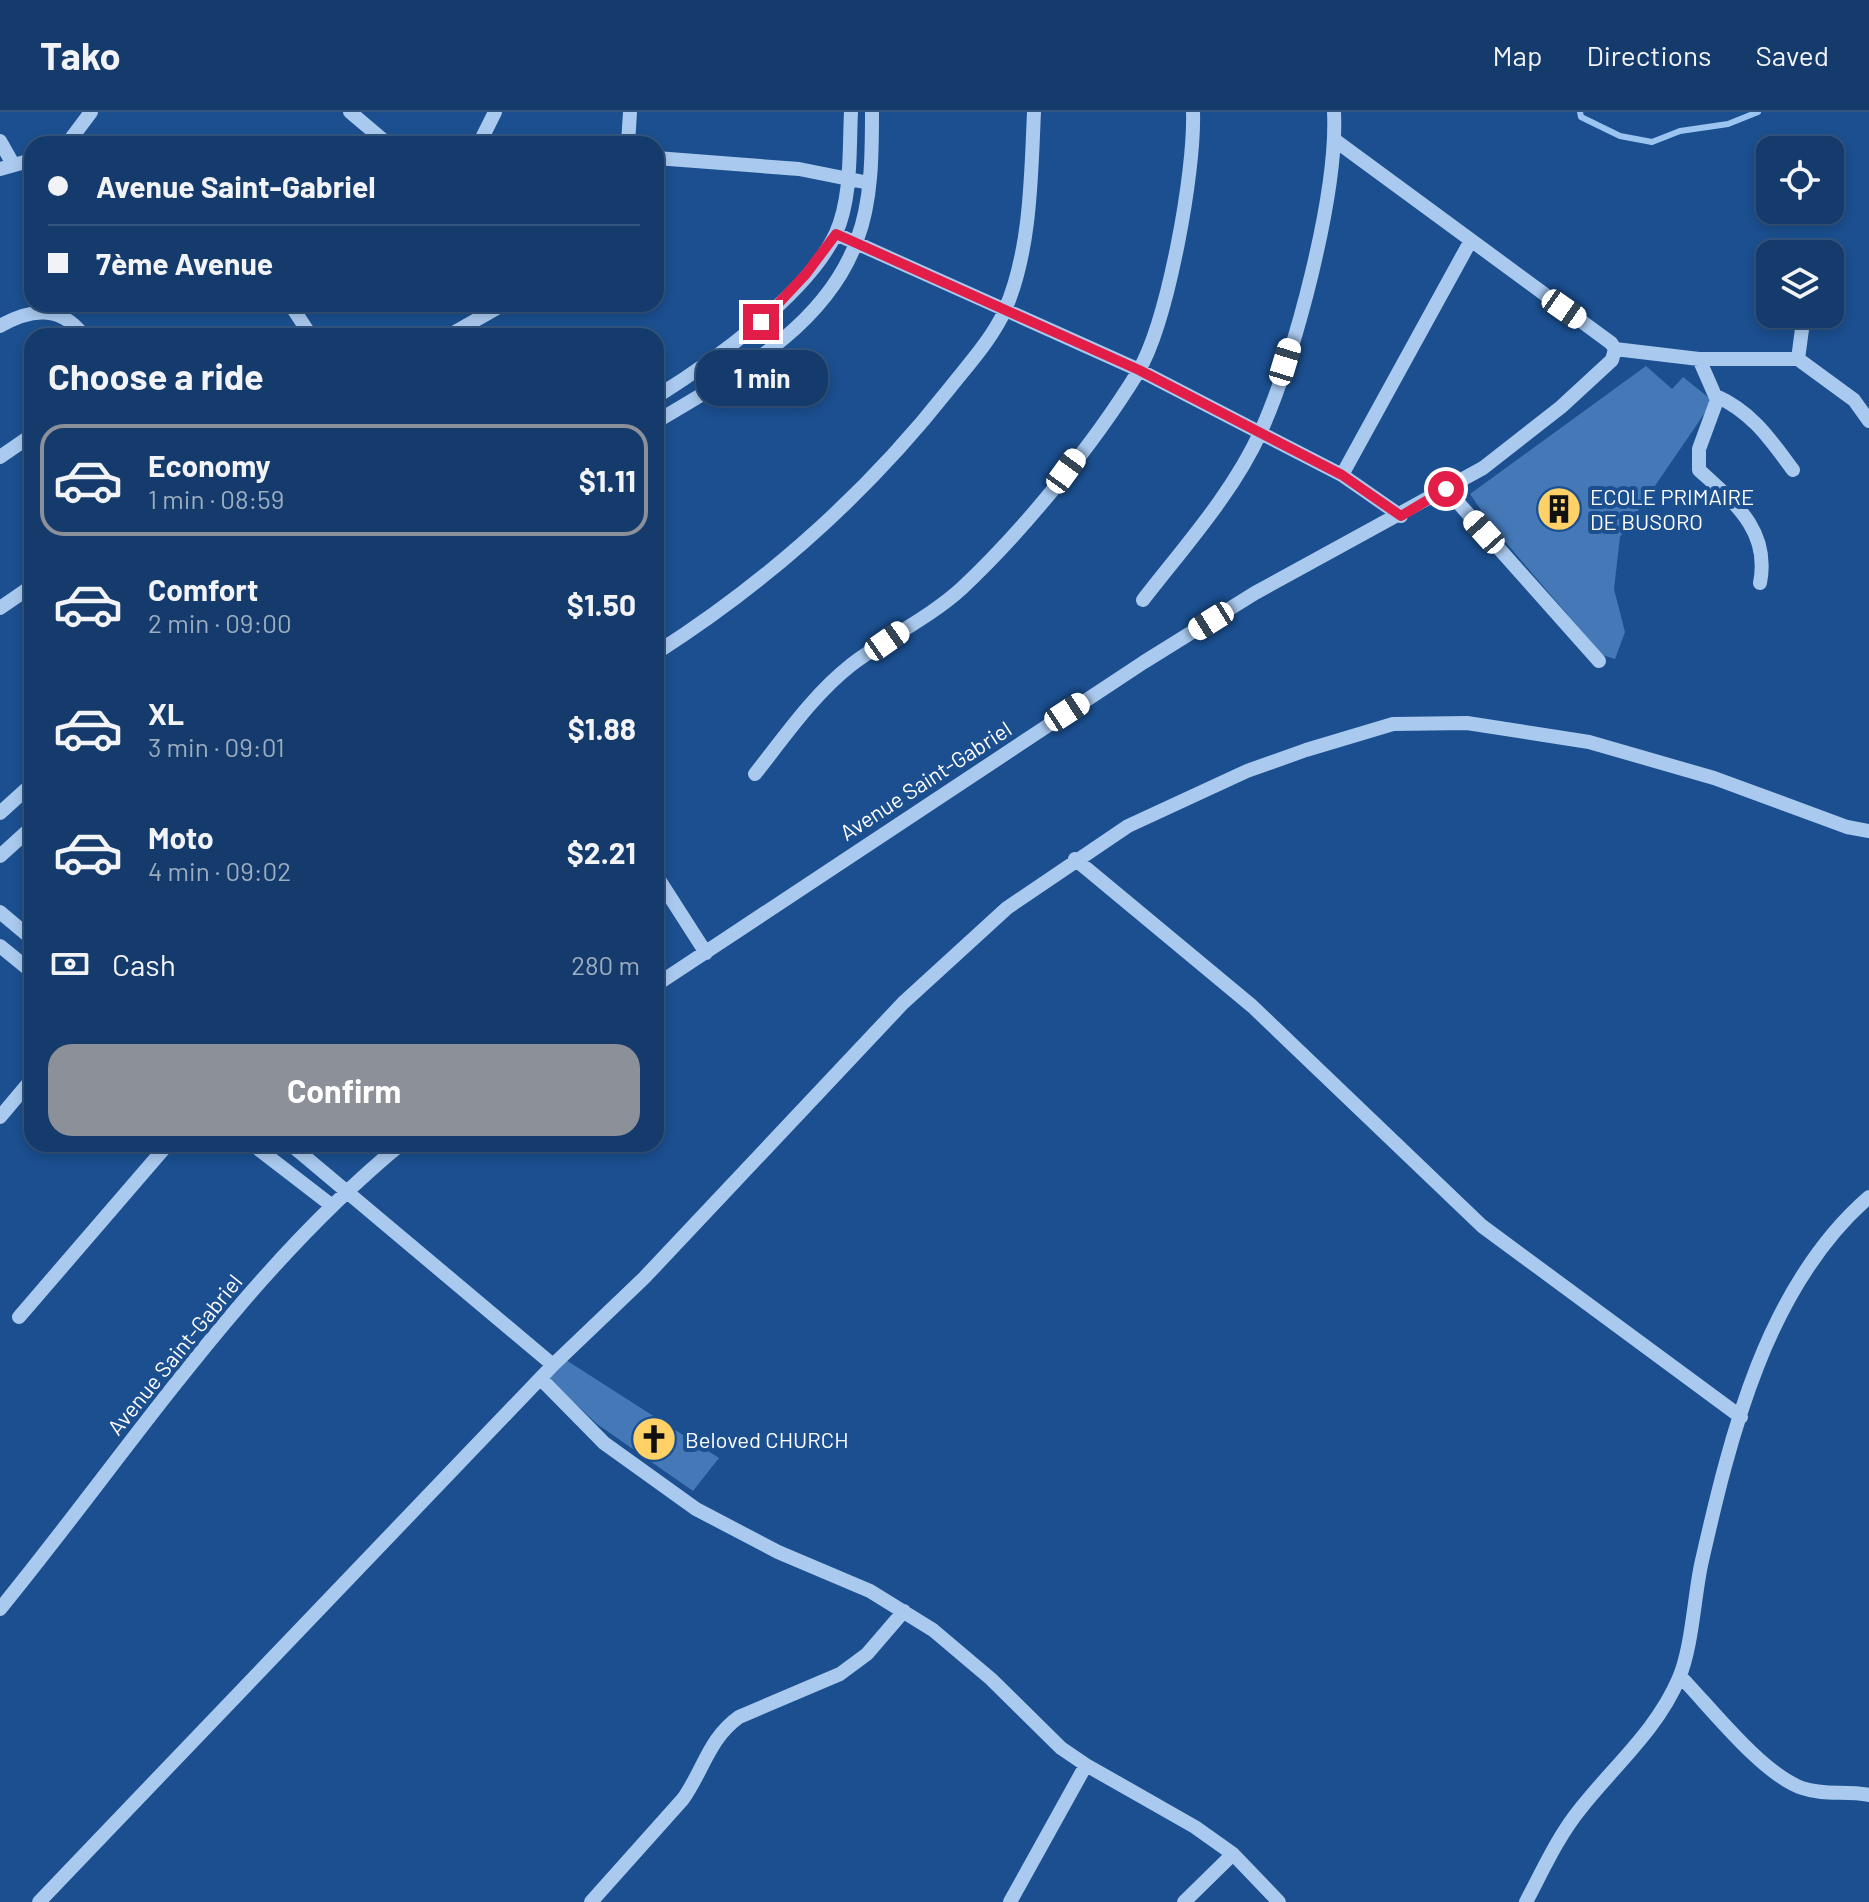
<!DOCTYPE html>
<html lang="en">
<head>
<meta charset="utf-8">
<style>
	body { margin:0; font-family:Barlow,sans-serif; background:#1d4271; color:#f1f3f6; height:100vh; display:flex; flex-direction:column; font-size:30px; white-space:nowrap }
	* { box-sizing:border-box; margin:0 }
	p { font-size:26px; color:#9dadc1 }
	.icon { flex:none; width:44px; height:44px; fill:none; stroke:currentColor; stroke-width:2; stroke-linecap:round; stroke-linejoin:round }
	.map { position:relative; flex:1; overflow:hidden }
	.details { position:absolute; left:24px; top:216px; width:640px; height:824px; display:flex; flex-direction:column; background:#143b6b; border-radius:24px; box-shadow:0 4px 12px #0003,0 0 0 2px #33557e }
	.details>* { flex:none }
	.top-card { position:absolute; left:24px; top:24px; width:640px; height:176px; border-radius:24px; box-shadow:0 4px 12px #0003,0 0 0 2px #33557e; display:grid; align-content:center; height:176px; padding:0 24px; background:#143b6b }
	.tools { position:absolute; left:1756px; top:24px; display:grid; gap:16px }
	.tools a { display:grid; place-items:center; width:88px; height:88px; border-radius:16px; background:#143b6b; box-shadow:0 4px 12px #0003,0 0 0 2px #33557e; font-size:40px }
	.end { position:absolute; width:36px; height:36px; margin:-18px; border:10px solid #e11d48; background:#fff; box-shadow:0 0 0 4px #fff }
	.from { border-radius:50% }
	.bubble { position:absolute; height:56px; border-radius:24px; background:#143b6b; box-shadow:0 4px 12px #0003,0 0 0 2px #33557e; font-size:26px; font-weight:700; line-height:56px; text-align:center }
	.car { position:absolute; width:24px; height:48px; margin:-24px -12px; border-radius:10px; box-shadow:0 0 6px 2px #0007; background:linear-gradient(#fff 24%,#345 0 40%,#fff 0 76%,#345 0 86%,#fff 0) }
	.top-card b { display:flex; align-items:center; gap:28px; height:76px; font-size:30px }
	.top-card b+b { border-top:2px solid #33557e }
	.top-card i { width:20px; height:20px; background:#f1f3f6 }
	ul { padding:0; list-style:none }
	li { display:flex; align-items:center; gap:24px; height:112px; margin:0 16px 12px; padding:0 8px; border:4px solid transparent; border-radius:24px }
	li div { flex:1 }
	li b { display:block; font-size:30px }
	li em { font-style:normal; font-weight:700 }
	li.selected { border-color:#8c9099 }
	li>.icon { width:72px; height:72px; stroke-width:1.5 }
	h2 { padding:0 24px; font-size:36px; line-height:96px }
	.pay { display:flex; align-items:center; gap:20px; height:88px; padding:0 24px; font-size:30px }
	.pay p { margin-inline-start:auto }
	.action { display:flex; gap:16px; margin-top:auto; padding:16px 24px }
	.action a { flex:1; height:92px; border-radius:24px; background:#8c9099; color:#fff; font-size:32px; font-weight:700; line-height:92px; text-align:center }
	header { display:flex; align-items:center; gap:48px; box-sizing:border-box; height:112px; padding:0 40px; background:#143b6b; border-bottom:2px solid #33557e }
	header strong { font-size:38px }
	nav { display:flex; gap:44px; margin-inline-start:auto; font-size:28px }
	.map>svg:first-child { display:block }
</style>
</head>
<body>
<header>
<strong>Tako</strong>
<nav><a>Map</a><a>Directions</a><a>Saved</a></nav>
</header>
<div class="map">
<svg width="1869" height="1790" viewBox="0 0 1869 1790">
	<rect width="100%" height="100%" fill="#1b4f8f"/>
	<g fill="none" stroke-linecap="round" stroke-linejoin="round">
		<path stroke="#9cc4f0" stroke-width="6" d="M 1580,0 L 1581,5 L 1620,24 L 1652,30 L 1680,19 L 1728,12 L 1758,0"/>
	</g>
	<path fill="#4478b7" d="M 1646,254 L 1672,277 L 1683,265 L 1713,289 L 1620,425 L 1614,477 L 1625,520 L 1615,547 L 1602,543 L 1491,413 L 1470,382 Z
		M 566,1248 L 719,1346 L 693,1379 L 597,1312 L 548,1266 Z"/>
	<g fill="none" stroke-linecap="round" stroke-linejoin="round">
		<path stroke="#a9c9ee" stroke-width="14" d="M 350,0 L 388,32
			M 0,29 L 13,52
			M 1336,29 L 1611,231 L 1615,237 L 1699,247 L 1798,247 L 1854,288 L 1869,309
			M 67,32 L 91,0
			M 479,32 L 495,0
			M 628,32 L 630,0
			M 656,46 L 799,57 L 869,71
			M 0,57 L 32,48
			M 836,122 L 1139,258 L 1342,363 L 1401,404
			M 290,192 L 311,224
			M 0,214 C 30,197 60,192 84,224
			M 448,224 L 504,192
			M 1699,247 L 1717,288 L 1699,337 L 1699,358 C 1736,392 1770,419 1760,471
			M 1798,247 L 1804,202
			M 1716,284 C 1752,300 1770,327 1793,358
			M 656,285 C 712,250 808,182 836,121 C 852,85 849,38 851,0
			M 656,310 C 732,264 825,217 857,128 C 872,89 872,41 872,0
			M 0,345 L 32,323
			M 1342,363 L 1470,130
			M 1446,377 L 1599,549
			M 1143,488 C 1184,435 1233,381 1261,319 C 1295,244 1338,81 1334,0
			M 0,496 L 32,474
			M 656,541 C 767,470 867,381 949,277 C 968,253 992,227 1005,198 C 1031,138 1031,64 1034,0
			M 755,662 C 785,624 813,583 851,553 C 886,526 929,506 961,477 C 1023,419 1094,332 1138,260 C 1168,209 1195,60 1193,0
			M 0,701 L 32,672
			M 0,744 L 32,715
			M 1075,747 L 1252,894 L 1482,1114 L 1741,1305
			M 656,763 L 706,841
			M 0,800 L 32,827
			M 0,834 L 32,860
			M 656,873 L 1144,550 L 1255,481 L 1483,356 L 1561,295 L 1612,248 L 1615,237
			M 0,1005 L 32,967
			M 252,1032 L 331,1093
			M 290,1032 L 553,1253
			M 19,1205 L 168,1032
			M 541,1267 L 604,1331 L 696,1397 L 778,1440 L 870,1479 L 933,1518 L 991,1567 L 1061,1636 L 1086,1653 L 1195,1715 L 1233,1742 L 1279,1790
			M 0,1497 C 129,1339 242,1163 401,1032
			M 1680,1564 C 1711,1596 1762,1662 1802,1676 C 1825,1684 1846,1678 1869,1683
			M 39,1790 L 553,1253 L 644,1166 L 903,891 L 1007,796 L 1128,714 L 1247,659 L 1306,638 L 1393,612 L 1467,611 L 1589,630 L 1714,666 L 1847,715 L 1869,719
			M 591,1790 L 683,1687 C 703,1659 709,1626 739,1605 L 840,1562 L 867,1542 L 904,1499
			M 1010,1790 L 1086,1653
			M 1184,1790 L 1233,1742
			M 1526,1790 C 1543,1758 1558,1724 1581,1696 C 1615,1653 1657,1618 1679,1566 C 1692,1535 1694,1487 1701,1453 C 1730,1325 1766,1174 1869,1085"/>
	</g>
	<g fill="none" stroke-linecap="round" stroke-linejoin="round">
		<path stroke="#e11d48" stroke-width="10" d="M 761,210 L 806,162 L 836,122 L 1139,258 L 1342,363 L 1401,404 L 1446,377"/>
	</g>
	<defs>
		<g id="building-disc" transform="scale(2.3)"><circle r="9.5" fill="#ffd166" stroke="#1b4f8f"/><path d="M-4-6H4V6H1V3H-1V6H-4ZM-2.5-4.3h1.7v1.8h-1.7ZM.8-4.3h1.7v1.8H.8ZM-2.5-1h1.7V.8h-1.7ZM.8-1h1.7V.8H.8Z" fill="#111"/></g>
		<g id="church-disc" transform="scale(2.3)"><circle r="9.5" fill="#ffd166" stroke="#1b4f8f"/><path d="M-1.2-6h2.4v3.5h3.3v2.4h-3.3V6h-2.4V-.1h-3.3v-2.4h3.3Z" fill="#111"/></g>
	</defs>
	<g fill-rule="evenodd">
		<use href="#building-disc" x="1559" y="397"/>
		<use href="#church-disc" x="654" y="1327"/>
	</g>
	<g text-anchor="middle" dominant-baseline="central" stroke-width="8" stroke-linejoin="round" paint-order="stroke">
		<g font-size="22" fill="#fff" stroke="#1b4f8f" text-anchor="start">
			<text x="1590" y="384">ECOLE PRIMAIRE<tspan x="1590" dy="25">DE BUSORO</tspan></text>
			<text x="685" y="1327">Beloved CHURCH</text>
		</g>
		<g font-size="22" fill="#fff" stroke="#1b4f8f">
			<text transform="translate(925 668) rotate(-33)">Avenue Saint-Gabriel</text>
			<text transform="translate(174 1242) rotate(-51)">Avenue Saint-Gabriel</text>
		</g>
	</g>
</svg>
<div class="tools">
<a><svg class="icon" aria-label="locate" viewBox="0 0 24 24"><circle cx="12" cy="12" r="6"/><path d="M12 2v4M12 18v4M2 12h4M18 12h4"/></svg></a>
<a><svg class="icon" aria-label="layers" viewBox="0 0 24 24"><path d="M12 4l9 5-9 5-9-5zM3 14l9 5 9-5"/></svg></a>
</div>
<i class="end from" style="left:1446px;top:377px"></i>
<i class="end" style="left:761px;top:210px"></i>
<div class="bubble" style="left:696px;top:238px;width:132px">1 min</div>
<i class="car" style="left:1564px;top:197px;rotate:125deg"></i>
<i class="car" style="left:1285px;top:250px;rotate:17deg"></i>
<i class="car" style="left:1066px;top:359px;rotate:36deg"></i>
<i class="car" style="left:1484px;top:420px;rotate:318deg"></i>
<i class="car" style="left:1211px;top:509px;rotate:238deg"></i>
<i class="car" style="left:887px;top:529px;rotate:55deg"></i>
<i class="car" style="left:1067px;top:600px;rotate:57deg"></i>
<div class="top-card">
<b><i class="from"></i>Avenue Saint-Gabriel</b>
<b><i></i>7ème Avenue</b>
</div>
<section class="details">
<h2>Choose a ride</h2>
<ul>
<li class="selected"><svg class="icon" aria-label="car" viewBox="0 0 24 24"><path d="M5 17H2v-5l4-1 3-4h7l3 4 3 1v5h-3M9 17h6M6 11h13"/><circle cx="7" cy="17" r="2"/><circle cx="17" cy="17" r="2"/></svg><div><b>Economy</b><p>1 min · 08:59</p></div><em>$1.11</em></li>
<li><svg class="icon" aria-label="car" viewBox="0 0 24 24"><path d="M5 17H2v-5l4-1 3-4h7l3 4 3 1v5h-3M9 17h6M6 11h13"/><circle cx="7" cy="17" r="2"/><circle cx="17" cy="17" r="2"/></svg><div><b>Comfort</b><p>2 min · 09:00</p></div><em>$1.50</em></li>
<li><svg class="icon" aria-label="car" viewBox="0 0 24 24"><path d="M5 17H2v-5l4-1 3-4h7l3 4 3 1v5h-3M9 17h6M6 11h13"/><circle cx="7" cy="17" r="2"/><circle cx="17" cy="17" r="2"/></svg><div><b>XL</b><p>3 min · 09:01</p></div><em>$1.88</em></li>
<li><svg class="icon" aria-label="car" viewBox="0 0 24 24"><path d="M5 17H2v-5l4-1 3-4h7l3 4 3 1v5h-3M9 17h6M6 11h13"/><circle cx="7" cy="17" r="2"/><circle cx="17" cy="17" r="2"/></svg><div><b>Moto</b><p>4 min · 09:02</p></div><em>$2.21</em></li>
</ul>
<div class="pay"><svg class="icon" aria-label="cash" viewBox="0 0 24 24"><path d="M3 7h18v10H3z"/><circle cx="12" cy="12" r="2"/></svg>Cash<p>280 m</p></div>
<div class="action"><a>Confirm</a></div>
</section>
</div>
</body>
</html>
